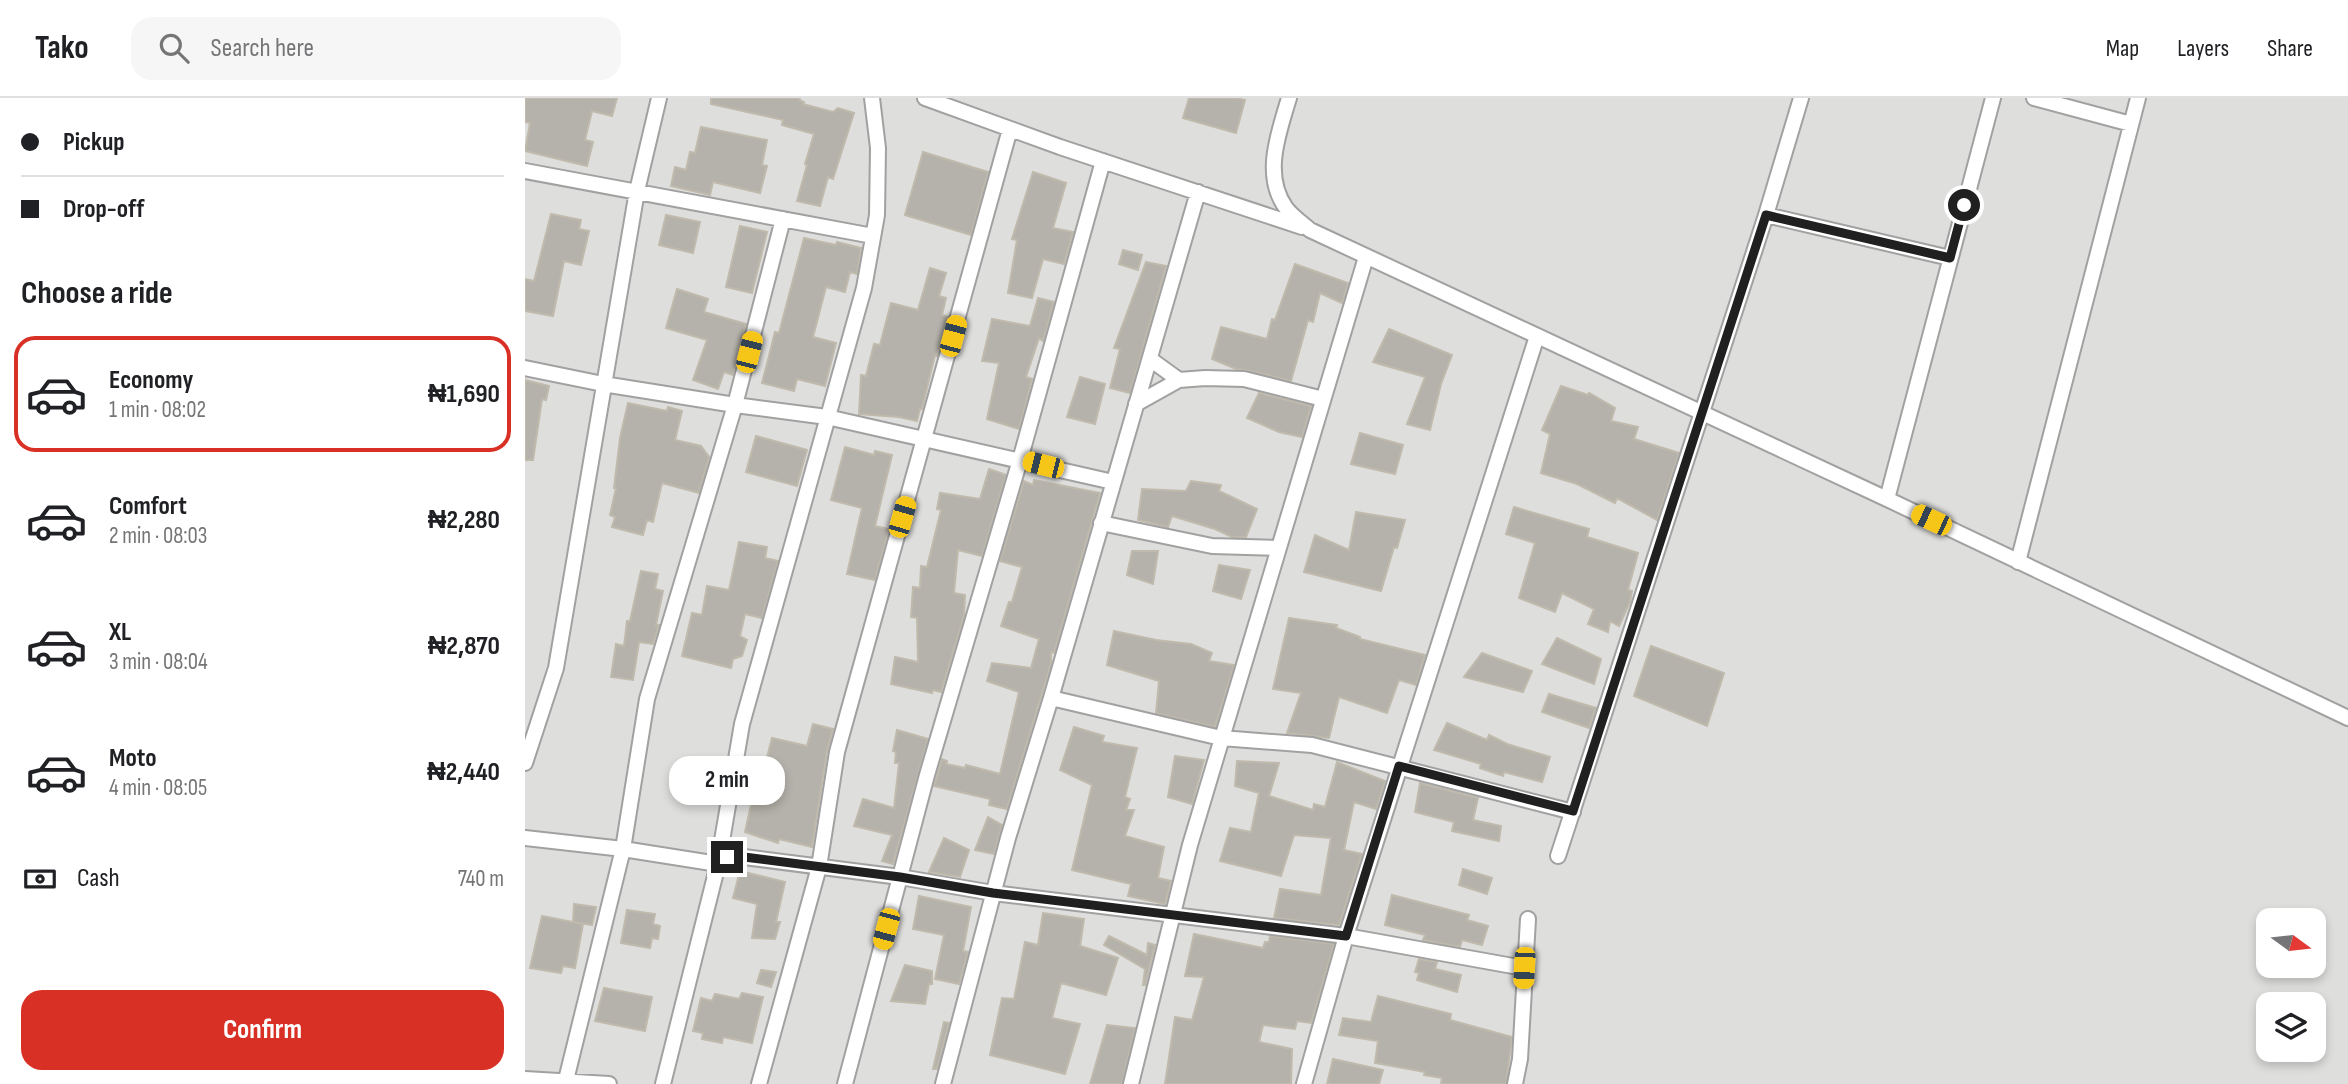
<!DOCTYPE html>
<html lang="en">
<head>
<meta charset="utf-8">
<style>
	body { margin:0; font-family:"Sofia Sans Condensed",sans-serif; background:#f6f6f6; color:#202124; height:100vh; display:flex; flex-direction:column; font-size:26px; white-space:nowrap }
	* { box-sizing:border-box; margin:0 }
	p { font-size:23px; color:#757577 }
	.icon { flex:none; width:38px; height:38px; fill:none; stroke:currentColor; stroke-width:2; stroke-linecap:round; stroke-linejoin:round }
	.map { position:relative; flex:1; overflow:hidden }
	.sheet { display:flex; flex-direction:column; background:#fff; width:525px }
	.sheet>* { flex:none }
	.banner { display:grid; align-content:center; height:154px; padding:0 21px; background:#fff }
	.needle { width:46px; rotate:105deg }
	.buttons { position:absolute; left:1731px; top:810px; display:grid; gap:14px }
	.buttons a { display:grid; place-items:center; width:70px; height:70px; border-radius:14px; background:#fff; box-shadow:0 4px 10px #0003; font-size:35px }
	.end { position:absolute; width:32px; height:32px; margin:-16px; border:9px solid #202020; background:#fff; box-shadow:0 0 0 4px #fff }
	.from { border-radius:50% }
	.bubble { position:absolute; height:49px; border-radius:21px; background:#fff; box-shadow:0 4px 10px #0003; font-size:23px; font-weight:700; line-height:49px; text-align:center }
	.car { position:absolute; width:21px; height:42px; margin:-21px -10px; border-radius:9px; box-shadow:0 0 5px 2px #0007; background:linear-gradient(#f5c518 24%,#345 0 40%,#f5c518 0 76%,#345 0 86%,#f5c518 0) }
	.banner b { display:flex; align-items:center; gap:24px; height:66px; font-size:26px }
	.banner b+b { border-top:2px solid #e0e0e0 }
	.banner i { width:18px; height:18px; background:#202124 }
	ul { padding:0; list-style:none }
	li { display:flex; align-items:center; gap:21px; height:116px; margin:0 14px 10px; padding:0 7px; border:4px solid transparent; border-radius:21px }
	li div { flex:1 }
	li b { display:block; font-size:26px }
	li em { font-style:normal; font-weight:700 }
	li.active { border-color:#d93025 }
	li>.icon { width:63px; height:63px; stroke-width:1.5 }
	h2 { padding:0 21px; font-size:32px; line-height:84px }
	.pay { display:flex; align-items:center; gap:18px; height:77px; padding:0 21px; font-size:26px }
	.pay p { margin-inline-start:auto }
	.primary-button { display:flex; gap:14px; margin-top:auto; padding:14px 21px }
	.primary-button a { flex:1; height:80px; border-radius:21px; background:#d93025; color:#fff; font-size:28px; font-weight:700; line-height:80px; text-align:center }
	header { display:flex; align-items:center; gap:42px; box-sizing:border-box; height:98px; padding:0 35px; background:#fff; border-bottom:2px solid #e0e0e0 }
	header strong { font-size:33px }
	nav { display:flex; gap:38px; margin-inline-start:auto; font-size:24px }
	.search { width:490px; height:63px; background:#f6f6f6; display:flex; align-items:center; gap:18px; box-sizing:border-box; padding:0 24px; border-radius:21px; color:#757577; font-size:26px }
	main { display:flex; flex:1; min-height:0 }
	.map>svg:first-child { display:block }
</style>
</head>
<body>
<header>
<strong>Tako</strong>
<div class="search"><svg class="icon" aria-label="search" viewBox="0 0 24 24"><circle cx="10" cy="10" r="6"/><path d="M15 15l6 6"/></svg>Search here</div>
<nav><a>Map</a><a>Layers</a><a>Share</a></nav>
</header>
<main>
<section class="sheet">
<div class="banner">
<b><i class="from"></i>Pickup</b>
<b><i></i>Drop-off</b>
</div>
<h2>Choose a ride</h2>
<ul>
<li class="active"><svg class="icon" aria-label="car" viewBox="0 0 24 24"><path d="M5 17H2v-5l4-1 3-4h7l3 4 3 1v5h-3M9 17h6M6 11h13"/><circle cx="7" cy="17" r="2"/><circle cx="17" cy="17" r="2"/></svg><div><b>Economy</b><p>1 min · 08:02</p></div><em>₦1,690</em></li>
<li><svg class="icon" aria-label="car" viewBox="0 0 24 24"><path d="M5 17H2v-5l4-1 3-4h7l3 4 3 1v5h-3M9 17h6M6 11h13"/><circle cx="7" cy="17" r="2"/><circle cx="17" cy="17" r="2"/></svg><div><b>Comfort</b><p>2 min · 08:03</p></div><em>₦2,280</em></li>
<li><svg class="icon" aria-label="car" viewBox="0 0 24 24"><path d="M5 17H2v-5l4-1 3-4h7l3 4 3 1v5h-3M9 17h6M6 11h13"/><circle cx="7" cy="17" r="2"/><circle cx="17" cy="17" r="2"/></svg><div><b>XL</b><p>3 min · 08:04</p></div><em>₦2,870</em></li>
<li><svg class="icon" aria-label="car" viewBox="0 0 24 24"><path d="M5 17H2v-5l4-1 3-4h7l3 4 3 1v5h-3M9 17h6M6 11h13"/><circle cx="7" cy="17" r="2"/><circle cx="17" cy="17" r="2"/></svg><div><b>Moto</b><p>4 min · 08:05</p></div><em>₦2,440</em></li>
</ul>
<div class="pay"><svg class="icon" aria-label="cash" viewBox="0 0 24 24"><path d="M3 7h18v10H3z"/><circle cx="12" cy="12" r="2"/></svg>Cash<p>740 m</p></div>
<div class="primary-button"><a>Confirm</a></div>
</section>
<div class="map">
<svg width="1823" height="986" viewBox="0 0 1823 986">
	<rect width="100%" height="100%" fill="#f0efe8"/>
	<path fill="#dededd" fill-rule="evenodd" d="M 0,0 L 1823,0 L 1823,986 L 0,986 ZM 1743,822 L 1788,822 L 1788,868 L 1743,868 ZM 1743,906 L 1788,906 L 1788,952 L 1743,952 Z"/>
	<path fill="#b5b2ab" stroke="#c0baac" stroke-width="2" d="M 0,0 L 92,0 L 87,18 L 67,13 L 60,42 L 68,44 L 62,68 L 0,53 L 5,25 L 0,24 Z
		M 186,0 L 275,0 L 274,2 L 279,4 L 278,6 L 308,14 L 313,10 L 329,15 L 308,81 L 303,79 L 295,108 L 272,103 L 282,67 L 280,66 L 289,36 L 257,27 L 258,22 L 186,6 Z
		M 664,0 L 711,0 L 720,2 L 711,35 L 658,20 Z
		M 176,29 L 242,42 L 237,67 L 242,68 L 235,95 L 188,84 L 185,97 L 146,88 L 150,69 L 161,72 L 165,54 L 170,55 Z
		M 398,54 L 463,74 L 446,137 L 380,117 Z
		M 508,74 L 541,85 L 528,130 L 548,134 L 539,166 L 518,161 L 507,200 L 483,195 L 492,142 L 487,141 Z
		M 26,116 L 56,122 L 54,131 L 64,133 L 56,167 L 39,163 L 28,218 L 0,213 L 0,181 L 9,183 Z
		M 141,117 L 175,124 L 168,155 L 134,147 Z
		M 215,128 L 242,134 L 227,195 L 201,189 Z
		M 279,140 L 311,147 L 312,144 L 336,150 L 332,176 L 325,174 L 320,194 L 301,189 L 288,239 L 311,245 L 300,288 L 272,281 L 269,293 L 237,285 L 250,234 L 254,235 Z
		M 598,152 L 617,157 L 613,172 L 594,166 Z
		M 621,164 L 641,168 L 605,295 L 585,290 L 595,251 L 589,250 Z
		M 770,166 L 823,185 L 817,205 L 795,195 L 788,224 L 783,222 L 766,283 L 721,272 L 711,271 L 687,261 L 696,229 L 742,241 L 747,221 L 750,222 Z
		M 405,170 L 421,175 L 414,198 L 421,200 L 417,217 L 423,219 L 412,258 L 410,257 L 397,311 L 395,311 L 392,323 L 374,319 L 334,316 L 336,277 L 341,278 L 349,246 L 355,247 L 366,205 L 393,212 Z
		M 152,191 L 183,201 L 179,214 L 221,226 L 208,277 L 199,274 L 193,291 L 168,282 L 182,242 L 141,230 Z
		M 513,200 L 529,204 L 518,243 L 514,240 L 501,279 L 507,281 L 494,331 L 462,321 L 474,265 L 457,263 L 467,221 L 505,228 Z
		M 864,231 L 927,257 L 916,286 L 905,332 L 882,326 L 900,279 L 848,264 Z
		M 555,279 L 580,286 L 570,326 L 542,319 Z
		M 0,282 L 24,288 L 21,302 L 17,301 L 8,362 L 0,362 Z
		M 1036,288 L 1063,297 L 1064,295 L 1090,310 L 1086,323 L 1113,329 L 1109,341 L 1154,355 L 1132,422 L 1092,400 L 1090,405 L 1052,386 L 1016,375 L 1025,336 L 1017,332 Z
		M 734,295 L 786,308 L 777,339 L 754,334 L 722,320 Z
		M 103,305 L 142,313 L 143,309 L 157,313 L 150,342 L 176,348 L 184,359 L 174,395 L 137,385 L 128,424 L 122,422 L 118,437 L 87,429 L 90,419 L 85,417 L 91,390 L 89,390 L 95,340 Z
		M 835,335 L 878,347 L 870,376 L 826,366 Z
		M 231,338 L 282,352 L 272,388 L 221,374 Z
		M 320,349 L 349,357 L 350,353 L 367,357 L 350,428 L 364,431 L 350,482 L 322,476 L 337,410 L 306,402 Z
		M 464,371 L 481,377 L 457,458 L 433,452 L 429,495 L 440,497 L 439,518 L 416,594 L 408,592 L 407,595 L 366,586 L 370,559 L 393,564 L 392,520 L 386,519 L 388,489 L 395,490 L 396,468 L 402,469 L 416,412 L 412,411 L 415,395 L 455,401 Z
		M 509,382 L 575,395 L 529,555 L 526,554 L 526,565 L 482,711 L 464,707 L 465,701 L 409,688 L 417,661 L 422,663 L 421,666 L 440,670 L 441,667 L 475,676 L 494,594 L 462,583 L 467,565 L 506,570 L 514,541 L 476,528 L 484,504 L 487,504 L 497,469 L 475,463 L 499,383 L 508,387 Z
		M 666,383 L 696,387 L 694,393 L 732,411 L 721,439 L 707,439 L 690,431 L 647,418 L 643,429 L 613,422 L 617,391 L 661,393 Z
		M 989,409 L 1064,431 L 1062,439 L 1113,455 L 1103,492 L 1107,493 L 1105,504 L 1094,528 L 1085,523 L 1083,534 L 1063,526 L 1069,511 L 1037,495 L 1030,514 L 994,500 L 1010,445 L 981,436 Z
		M 831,414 L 880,422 L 872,450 L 869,449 L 856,493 L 779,474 L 790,437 L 824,452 Z
		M 214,444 L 242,449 L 240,460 L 253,463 L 237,520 L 220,516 L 215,538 L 222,542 L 217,558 L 208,561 L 206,570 L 157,558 L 167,515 L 177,517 L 182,488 L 204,492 Z
		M 607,453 L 633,453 L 628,486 L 602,477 Z
		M 694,467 L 725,472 L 716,501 L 688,493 Z
		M 116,473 L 133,476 L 130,491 L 138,493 L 131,527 L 134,527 L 128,546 L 114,544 L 108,582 L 86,579 L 91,546 L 99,548 L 102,523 L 105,523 Z
		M 764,520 L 812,527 L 811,530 L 835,539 L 835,541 L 900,557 L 891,587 L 874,582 L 862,615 L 814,599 L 804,640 L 762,635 L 776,595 L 748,591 Z
		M 589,533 L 631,542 L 666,546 L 687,555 L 684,563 L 709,567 L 690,629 L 631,615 L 634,583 L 582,567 Z
		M 1032,540 L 1076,561 L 1069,586 L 1017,566 Z
		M 1126,548 L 1199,575 L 1182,628 L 1109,598 Z
		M 957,555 L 1007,573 L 998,594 L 939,579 Z
		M 1024,596 L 1071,610 L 1064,630 L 1017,614 Z
		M 922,625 L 962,642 L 964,637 L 982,646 L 1025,659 L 1017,684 L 979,674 L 978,678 L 955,670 L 956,666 L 909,652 Z
		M 288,626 L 308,631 L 302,653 L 287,749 L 254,741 L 253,745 L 220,734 L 229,693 L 233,694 L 247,640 L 282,648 Z
		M 549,629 L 579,638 L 577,644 L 612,650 L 600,699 L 605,701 L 601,712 L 609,712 L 600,738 L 639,749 L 633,780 L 646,783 L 640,806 L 603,798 L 606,786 L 547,772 L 567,687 L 535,672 Z
		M 372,632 L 403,641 L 368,766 L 357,763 L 367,737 L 329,728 L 338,701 L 369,710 L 374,665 L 370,665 L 371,654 L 368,653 Z
		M 650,658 L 679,662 L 667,706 L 643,699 Z
		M 712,663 L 754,665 L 744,698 L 788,712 L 789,706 L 800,709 L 812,664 L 860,683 L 851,711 L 829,704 L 819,752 L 837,756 L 814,827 L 749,820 L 755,791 L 796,797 L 806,740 L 769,737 L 756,778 L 695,763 L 705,730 L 726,734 L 734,695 L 710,688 Z
		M 895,685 L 953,700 L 948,722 L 976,728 L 974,743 L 927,733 L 929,724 L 890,714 Z
		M 463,719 L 477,727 L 469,756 L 450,752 Z
		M 419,740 L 444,752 L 435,779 L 404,774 Z
		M 938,771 L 967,780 L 962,796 L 934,787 Z
		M 215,773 L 260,784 L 251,824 L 255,824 L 250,841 L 227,840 L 232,806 L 208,800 Z
		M 867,797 L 944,817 L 942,822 L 963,828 L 957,847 L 937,842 L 935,849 L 898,842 L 900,837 L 860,827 Z
		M 394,798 L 446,809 L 438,853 L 443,854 L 434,886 L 410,881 L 419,837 L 388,831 Z
		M 49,806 L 71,809 L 67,827 L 48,824 Z
		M 102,812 L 130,816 L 128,826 L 135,828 L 133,841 L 127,840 L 125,850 L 96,845 Z
		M 518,815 L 559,821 L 555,848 L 593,860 L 581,897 L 536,885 L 527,920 L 555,926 L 540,976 L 465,957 L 477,900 L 489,901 L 500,844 L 513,847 Z
		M 17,818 L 58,826 L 50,870 L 38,868 L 36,875 L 5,870 Z
		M 669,836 L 738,850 L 740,844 L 744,844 L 745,838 L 809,846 L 786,925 L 772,923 L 770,931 L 738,927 L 734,944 L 767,951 L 766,986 L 640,986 L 650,919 L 667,922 L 679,879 L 660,878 Z
		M 584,838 L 622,857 L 623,845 L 630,847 L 620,887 L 618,887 L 620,871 L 579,847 Z
		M 894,861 L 912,864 L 910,871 L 936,877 L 932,894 L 892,882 L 894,875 L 890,874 Z
		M 380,867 L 407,873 L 407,886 L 404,886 L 400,906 L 366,903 Z
		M 236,872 L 251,874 L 246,889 L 232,885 Z
		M 79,890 L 127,899 L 120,933 L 70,923 Z
		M 217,895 L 238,899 L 227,945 L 198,939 L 197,945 L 177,941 L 178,935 L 168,933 L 176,900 L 187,903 L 190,896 L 214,901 Z
		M 853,898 L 926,916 L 925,922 L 987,939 L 981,986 L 916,986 L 917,980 L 899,977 L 900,974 L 850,965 L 853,943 L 814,937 L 818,920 L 846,924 Z
		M 419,924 L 424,925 L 412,971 L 408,971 Z
		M 582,927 L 610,930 L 597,986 L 565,986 Z
		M 808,961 L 858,972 L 854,986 L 802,986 Z"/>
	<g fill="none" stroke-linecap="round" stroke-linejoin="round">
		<g stroke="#a1a1a1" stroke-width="18">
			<path id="minor" d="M 400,0 L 535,49 L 777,129
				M 764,0 C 754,34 737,77 761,110 C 767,118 777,125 785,132 L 1362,401 L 1823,620
				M 1509,0 L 1606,26
				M 0,73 L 348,138
				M 1241,117 L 1425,160
				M 625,261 L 654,282
				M 0,270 L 78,286 L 210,307 L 302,319 L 588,384
				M 611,306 L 654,282 L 680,280 L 719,281 L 798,301
				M 1362,401 L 1468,0
				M 576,425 L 687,448 L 753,450
				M 1493,464 L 1613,0
				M 526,600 L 696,640 L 787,647 L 1048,714
				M 0,665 L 31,570 L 112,93 L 134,0
				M 0,740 L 98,751 L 193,766 L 202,759 L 219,759 L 375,779 L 468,795 L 821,838 L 999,870
				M 1033,758 L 1241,117 L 1276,0
				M 0,981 L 84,986
				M 41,982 L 98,751 L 122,601 L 210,307 L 258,121
				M 138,986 L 193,766 L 217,626 L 339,190 L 352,117 L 353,50 L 347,0
				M 234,986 L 294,769 L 312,654 L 485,31
				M 320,986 L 402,677 L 495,362 L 578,63
				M 418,986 L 483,740 L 526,600 L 673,94
				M 606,986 L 665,747 L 841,159
				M 779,986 L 821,838 L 1012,238
				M 990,986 L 995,961 L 1003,821"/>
		</g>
		<use href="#minor" stroke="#fff" stroke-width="14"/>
	</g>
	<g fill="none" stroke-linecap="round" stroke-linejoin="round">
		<path stroke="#202020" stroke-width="9" d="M 202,759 L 219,759 L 375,779 L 468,795 L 821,838 L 874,668 L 1048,713 L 1241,117 L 1425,160 L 1439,107"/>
	</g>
</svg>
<div class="buttons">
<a><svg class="needle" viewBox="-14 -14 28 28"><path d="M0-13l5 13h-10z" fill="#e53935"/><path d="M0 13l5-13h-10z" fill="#757577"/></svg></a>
<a><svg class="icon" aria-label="layers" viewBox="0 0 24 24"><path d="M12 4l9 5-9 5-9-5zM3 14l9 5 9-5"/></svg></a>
</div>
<i class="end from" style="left:1439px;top:107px"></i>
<i class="end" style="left:202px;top:759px"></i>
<div class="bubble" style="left:144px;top:658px;width:116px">2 min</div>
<i class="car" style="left:428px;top:238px;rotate:15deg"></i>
<i class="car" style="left:224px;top:254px;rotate:14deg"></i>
<i class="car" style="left:518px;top:367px;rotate:284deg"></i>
<i class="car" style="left:377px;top:419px;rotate:16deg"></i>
<i class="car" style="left:1406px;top:422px;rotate:295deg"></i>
<i class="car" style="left:361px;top:831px;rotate:195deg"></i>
<i class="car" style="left:999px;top:870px;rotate:183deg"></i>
</div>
</main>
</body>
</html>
